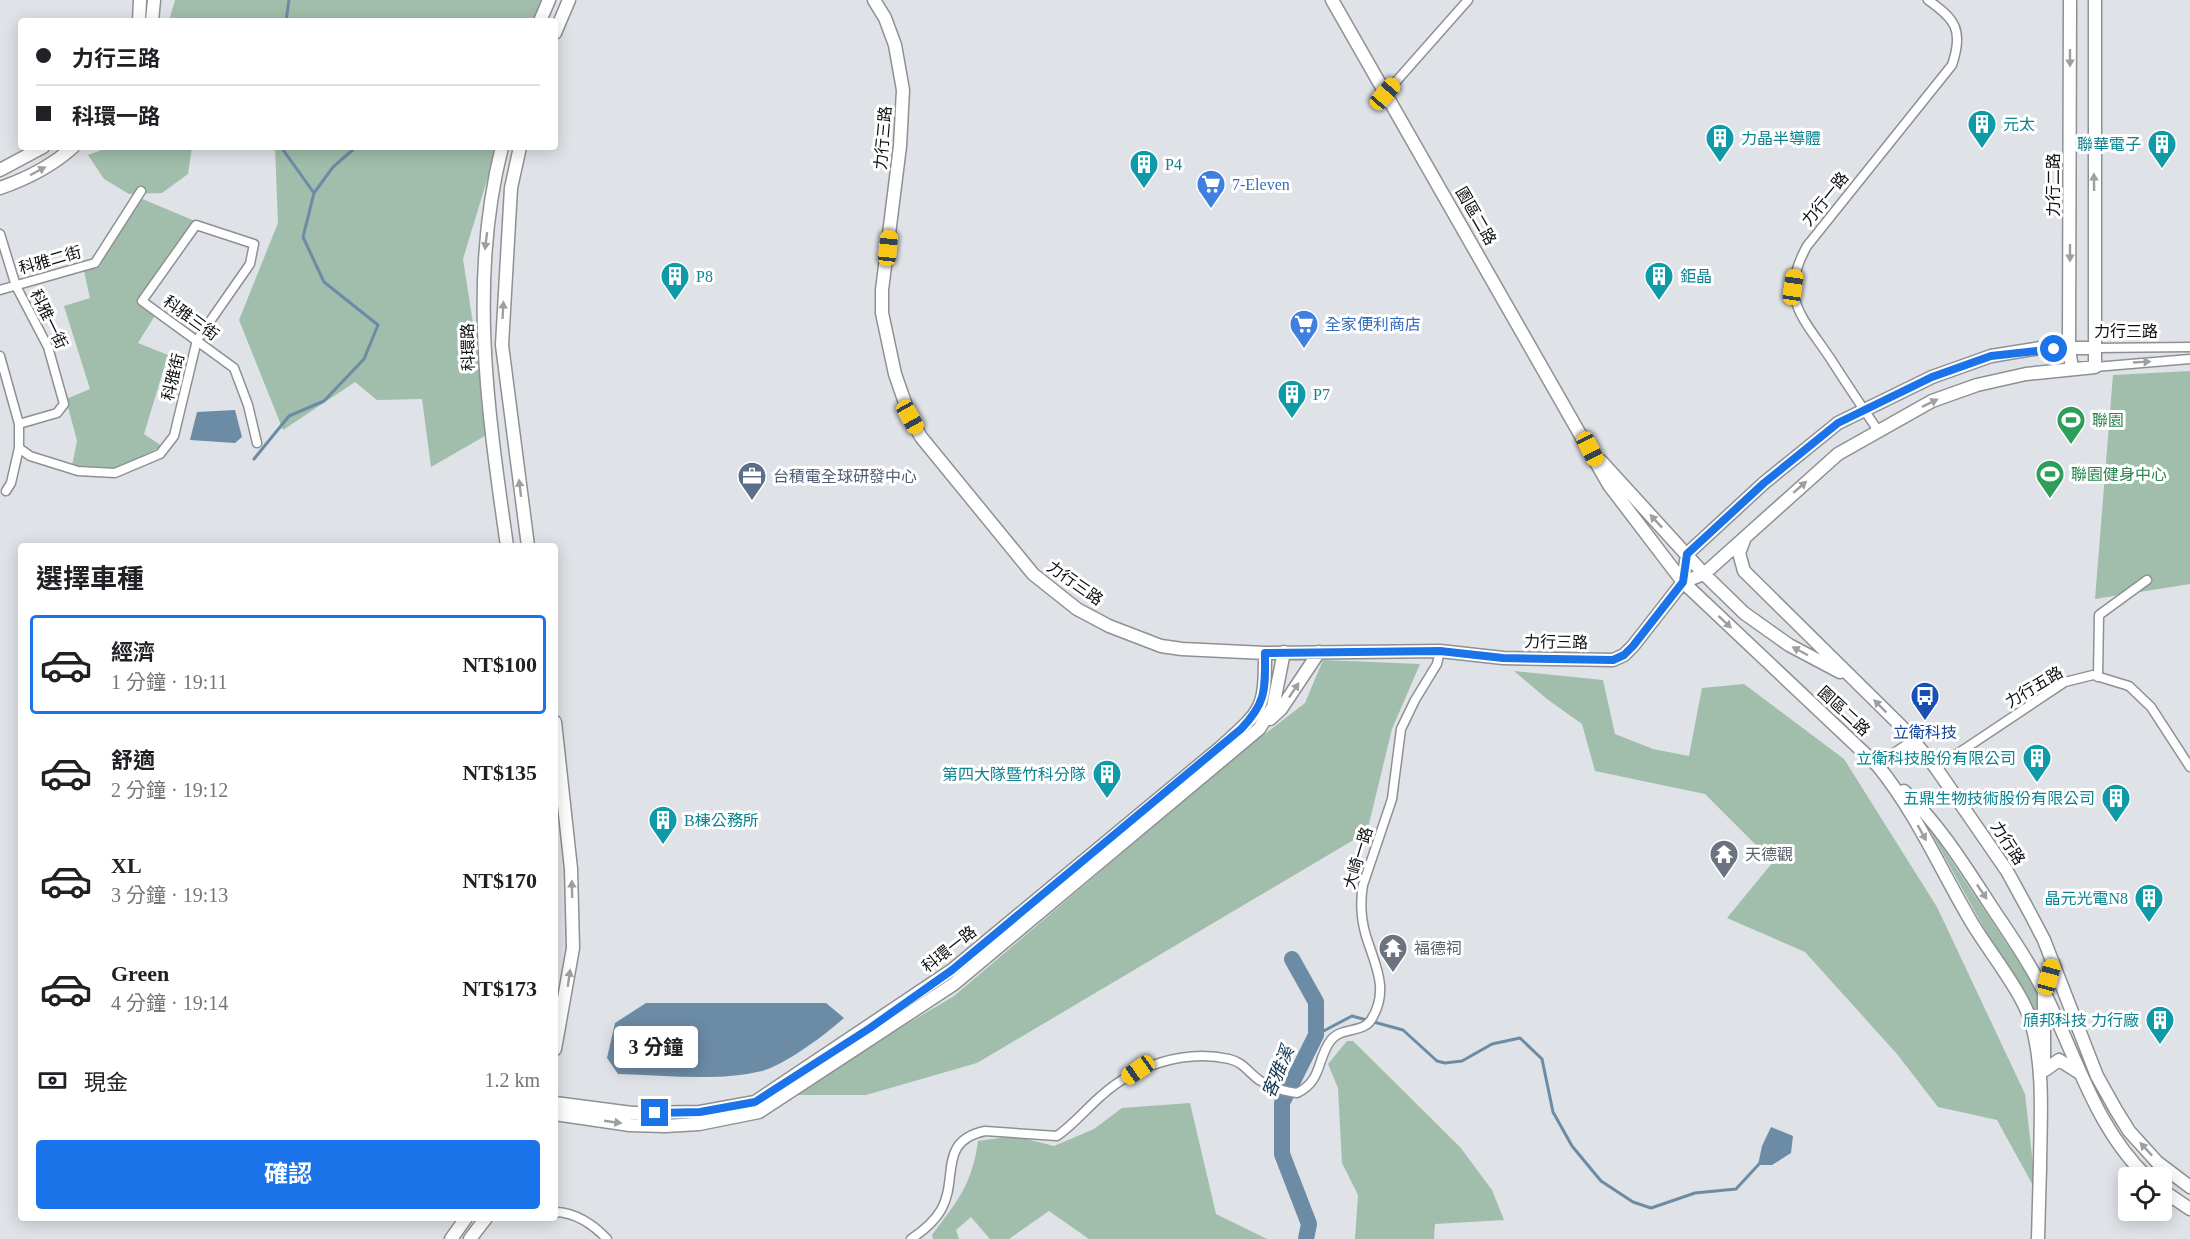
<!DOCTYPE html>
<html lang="zh-TW">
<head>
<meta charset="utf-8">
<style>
	body { margin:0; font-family:"Times New Roman","Noto Sans TC",serif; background:#f2f2f2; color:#202124; height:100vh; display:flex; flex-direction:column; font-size:22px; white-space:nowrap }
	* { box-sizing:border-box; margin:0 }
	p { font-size:20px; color:#757577 }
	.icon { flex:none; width:33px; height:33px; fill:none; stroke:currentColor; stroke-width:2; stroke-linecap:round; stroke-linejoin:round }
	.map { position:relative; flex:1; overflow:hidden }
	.panel { position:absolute; left:18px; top:543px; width:540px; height:678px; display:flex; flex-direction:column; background:#fff; border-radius:6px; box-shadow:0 3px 15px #0003 }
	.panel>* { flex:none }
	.hud { position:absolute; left:18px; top:18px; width:540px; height:132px; border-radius:6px; box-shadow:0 3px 15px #0003; display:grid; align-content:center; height:132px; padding:0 18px; background:#fff }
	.buttons { position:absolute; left:2118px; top:1167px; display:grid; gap:12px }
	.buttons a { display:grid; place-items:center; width:54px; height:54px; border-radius:6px; background:#fff; box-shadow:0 3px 15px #0003; font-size:30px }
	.end { position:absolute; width:27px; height:27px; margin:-14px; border:8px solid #1a73e8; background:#fff; box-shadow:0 0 0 3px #fff }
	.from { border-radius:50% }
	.bubble { position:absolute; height:42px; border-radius:6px; background:#fff; box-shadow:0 3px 15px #0003; font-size:20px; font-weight:700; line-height:42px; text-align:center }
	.car { position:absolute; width:18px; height:36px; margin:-18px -9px; border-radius:8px; box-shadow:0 0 4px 2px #0007; background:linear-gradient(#f5c518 24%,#345 0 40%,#f5c518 0 76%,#345 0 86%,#f5c518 0) }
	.hud b { display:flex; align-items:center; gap:21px; height:57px; font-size:22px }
	.hud b+b { border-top:2px solid #e0e0e0 }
	.hud i { width:15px; height:15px; background:#202124 }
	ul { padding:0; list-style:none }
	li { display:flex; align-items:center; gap:18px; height:99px; margin:0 12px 9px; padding:0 6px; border:3px solid transparent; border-radius:6px }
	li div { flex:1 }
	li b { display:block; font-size:22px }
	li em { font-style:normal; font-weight:700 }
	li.on { border-color:#1a73e8 }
	li>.icon { width:54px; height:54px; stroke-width:1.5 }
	h2 { padding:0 18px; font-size:27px; line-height:72px }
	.pay { display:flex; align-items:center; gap:15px; height:66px; padding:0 18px; font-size:22px }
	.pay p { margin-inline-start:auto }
	.primary-button { display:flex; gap:12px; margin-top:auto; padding:12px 18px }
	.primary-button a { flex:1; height:69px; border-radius:6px; background:#1a73e8; color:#fff; font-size:24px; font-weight:700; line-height:69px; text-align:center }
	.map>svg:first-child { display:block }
</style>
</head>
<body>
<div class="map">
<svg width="2190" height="1239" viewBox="0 0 2190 1239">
	<rect width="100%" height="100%" fill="#dfe2e6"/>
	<path fill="#a0beab" d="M 175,0 L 543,0 L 537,21 L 169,21 Z
		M 110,147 L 192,147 L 188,174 L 162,193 L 129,194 L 104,179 L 88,155 Z
		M 275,147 L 497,147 L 463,259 L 490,433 L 431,467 L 422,399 L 377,400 L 355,382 L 283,430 L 239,320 L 278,223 Z
		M 140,198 L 195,221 L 138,303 L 156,314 L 138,343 L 168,355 L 144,434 L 162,446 L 117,470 L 72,466 L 77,441 L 66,399 L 90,389 L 64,306 L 90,298 L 84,271 L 99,267 Z
		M 2190,371 L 2190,584 L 2095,599 L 2113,375 Z
		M 1323,660 L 1420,664 L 1392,729 L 1367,832 L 977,1063 L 866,1095 L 787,1095 L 954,996 L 1240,753 L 1305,703 Z
		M 1514,671 L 1603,680 L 1615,734 L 1653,749 L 1689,756 L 1702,688 L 1744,684 L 1844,759 L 1937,907 L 2025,1094 L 2036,1191 L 1997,1120 L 1938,1107 L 1897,1054 L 1805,952 L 1727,918 L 1773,862 L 1705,794 L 1595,771 L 1582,724 L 1547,699 Z
		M 1925,821 L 2039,992 L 2040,1030 Z
		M 1347,1041 L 1353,1041 L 1460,1147 L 1492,1190 L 1504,1220 L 1435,1224 L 1434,1239 L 1355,1239 L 1358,1195 L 1342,1163 L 1338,1088 L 1328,1064 Z
		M 1190,1103 L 1216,1214 L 1267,1239 L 1089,1239 L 1049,1211 L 1009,1239 L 990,1239 L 971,1217 L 956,1230 L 959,1239 L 933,1239 L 932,1235 C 958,1200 972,1185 978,1141 L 1014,1136 L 1054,1146 L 1094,1129 L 1122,1108 Z"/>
	<path fill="#6c8ba5" d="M 235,410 L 242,437 L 235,443 L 190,440 L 197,412 Z
		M 646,1003 L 826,1003 L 844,1018 C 825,1035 786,1064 762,1071 C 716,1082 665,1075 618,1074 L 607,1058 L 615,1023 Z
		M 1771,1127 L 1793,1136 L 1791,1153 L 1772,1165 L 1758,1165 L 1762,1146 Z"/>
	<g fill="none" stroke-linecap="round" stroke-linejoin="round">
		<path stroke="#6c8ba5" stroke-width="3" d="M 286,21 L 289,0
			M 555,48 L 556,48
			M 281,147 L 314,193
			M 254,459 L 289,416 L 324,401 L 364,359 L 378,325 L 324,282 L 303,237 L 314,193 L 333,167 L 356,147
			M 1316,1035 L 1352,1016 L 1403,1030 L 1437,1061 L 1445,1063 L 1462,1061 L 1492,1044 L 1520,1038 L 1542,1059 L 1553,1112 L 1572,1146 L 1601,1181 L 1633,1202 L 1651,1208 L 1695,1193 L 1736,1189 L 1760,1163"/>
		<path stroke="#6c8ba5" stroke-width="16" d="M 1292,959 L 1316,1002 L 1316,1035 L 1282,1103 L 1282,1154 L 1309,1224 L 1306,1239"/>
		<g stroke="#8e9094" stroke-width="11">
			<path id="street" d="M 1385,94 L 1468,0
				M 0,234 L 16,286 L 48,347 L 64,404 L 57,413 L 19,424
				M 0,290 L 95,263 L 141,191
				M 2095,348 L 2190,347
				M 0,356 L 19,424 L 19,448 L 30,456 L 78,471 L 115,473 L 160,454 L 174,436 L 197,340 L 250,264 L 254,244 L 196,225 L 142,301 L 234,368 L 248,405 L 257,443
				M 2095,367 L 2190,359
				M 1879,432 C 1862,407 1846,383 1830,358 C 1802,316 1778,298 1807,246 L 1952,65 C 1964,30 1955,19 1928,0
				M 6,491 L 11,483 L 19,448
				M 2098,677 L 2099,615 L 2147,580
				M 1936,768 L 2065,682 L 2093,675 L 2129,686 L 2151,707 L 2190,767
				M 555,1212 C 575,1212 594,1225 607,1239
				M 911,1239 C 923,1231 934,1222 941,1210 C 959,1179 937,1141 985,1131 L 1057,1136 C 1073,1125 1086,1109 1101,1096 C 1134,1066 1184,1049 1229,1059 C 1243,1062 1248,1072 1259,1080 C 1271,1088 1282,1091 1297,1093 C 1323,1080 1316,1060 1331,1040 C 1341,1027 1363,1033 1371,1020 C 1390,990 1375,965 1366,936 C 1361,919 1360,902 1363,885 L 1392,799 L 1401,729 L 1415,700 L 1437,664 L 1440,651"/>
		</g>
		<g stroke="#8e9094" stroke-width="15">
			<path id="secondary" d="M 874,0 L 885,18 L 895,45 L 903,90 L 900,146 L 882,290 L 882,313 L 895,374 L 910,417 L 921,437 L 1033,574 L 1077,609 L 1109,626 L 1161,646 L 1182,649 L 1265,653 L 1440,651 L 1503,658 L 1613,660 L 1624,655 L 1633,646 L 1683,582 L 1687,554 L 1764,483 L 1838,423 L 1932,377 L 1991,356 L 2040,348 L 2095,348
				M 1332,0 L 1609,485 L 1683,582 L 1878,766 C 1917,814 1941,871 1972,923 C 1990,953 2024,994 2032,1025 C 2045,1073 2040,1123 2040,1171
				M 2070,0 L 2069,348 L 2072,369
				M 139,21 L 140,0
				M 152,21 L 154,0
				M 540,21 L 549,0
				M 555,33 L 569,0
				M 502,147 C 468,280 488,413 507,546
				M 520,147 L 511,188 L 502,345 L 528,546
				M 0,170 L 43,147
				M 0,188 C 26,179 52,166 73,147
				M 1601,461 L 1704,574 L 1744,613 L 1789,645 L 1840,672
				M 1744,540 L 1739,553 L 1744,571 L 1902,727 L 1936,768 L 2007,871 L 2031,915 L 2044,940 L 2097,1076 L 2116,1110 L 2129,1131 L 2157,1162 L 2190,1187
				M 1683,582 L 1704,574 L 1838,454 L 1932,401 L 1977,385 L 2026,374 L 2095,367 L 2095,0
				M 1270,719 L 1281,709 L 1319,652
				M 555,722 L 571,869 L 573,948 L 555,1049
				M 1878,766 L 1914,742
				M 1904,791 C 1938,823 1963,863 1989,903 C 2008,932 2029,961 2044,992 C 2076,1055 2095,1128 2148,1178
				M 2044,1058 L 2044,992 L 2053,962
				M 2045,1070 L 2059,1060 L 2078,1072
				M 555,1103 L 632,1113 L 700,1112 L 755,1102 L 952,970 L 1221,747 C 1263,709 1265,709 1265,653
				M 555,1114 L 630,1125 L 665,1126 L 699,1124 L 759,1112 L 954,984 L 1259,729 L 1273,707 L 1284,652
				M 2162,1190 L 2190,1209
				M 451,1239 L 466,1218
				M 470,1239 L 486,1218
				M 2038,1239 L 2040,1166"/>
		</g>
		<use href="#street" stroke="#fff" stroke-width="8"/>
		<use href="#secondary" stroke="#fff" stroke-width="12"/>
	</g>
	<defs><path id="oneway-solid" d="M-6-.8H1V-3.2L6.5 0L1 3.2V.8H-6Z" transform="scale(1.5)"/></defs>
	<g fill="#9e9f9f">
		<use href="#oneway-solid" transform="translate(2070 58) rotate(90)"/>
		<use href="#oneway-solid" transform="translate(38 171) rotate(-28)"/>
		<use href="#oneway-solid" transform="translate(2094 182) rotate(-91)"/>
		<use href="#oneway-solid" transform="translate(486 241) rotate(97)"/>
		<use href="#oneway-solid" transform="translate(2070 253) rotate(90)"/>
		<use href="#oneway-solid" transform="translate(503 310) rotate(-87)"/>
		<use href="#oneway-solid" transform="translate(2142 362) rotate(-3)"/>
		<use href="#oneway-solid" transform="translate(1930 403) rotate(-26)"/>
		<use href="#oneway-solid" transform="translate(1800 487) rotate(-41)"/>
		<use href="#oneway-solid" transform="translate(520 488) rotate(-97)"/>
		<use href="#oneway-solid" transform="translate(1656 521) rotate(-133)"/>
		<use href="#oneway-solid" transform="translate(1725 622) rotate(43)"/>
		<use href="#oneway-solid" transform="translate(1800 651) rotate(-152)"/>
		<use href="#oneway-solid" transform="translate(1294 690) rotate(-56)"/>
		<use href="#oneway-solid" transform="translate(1880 706) rotate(-135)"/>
		<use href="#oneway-solid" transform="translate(1922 833) rotate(61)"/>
		<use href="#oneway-solid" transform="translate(572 889) rotate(-91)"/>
		<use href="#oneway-solid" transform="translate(1982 892) rotate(56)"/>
		<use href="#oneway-solid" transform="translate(569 978) rotate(-82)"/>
		<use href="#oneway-solid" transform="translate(613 1122) rotate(8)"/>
		<use href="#oneway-solid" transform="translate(2146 1149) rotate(-133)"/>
	</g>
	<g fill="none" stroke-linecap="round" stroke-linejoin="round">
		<path stroke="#1a73e8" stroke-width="8" d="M 655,1113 L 700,1112 L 755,1102 L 870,1028 L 952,970 L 1241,729 C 1267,702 1265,689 1265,653 L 1440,651 L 1503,658 L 1613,660 L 1624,655 L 1633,646 L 1683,582 L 1687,554 L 1764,483 L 1838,423 L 1932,377 L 1991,356 L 2054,349"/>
	</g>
	<defs>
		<g id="building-pin" transform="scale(1.5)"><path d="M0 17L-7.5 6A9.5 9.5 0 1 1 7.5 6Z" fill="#0f9aa8" stroke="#fff"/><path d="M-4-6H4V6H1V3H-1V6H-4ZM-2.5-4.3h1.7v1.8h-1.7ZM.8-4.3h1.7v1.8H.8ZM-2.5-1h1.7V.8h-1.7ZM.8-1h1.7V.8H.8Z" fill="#fff"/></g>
		<g id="supermarket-pin" transform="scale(1.5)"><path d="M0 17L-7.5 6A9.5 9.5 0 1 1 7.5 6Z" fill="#3f7fe0" stroke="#fff"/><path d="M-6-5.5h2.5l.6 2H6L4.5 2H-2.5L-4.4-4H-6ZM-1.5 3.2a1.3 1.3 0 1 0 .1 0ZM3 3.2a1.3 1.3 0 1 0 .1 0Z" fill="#fff"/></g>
		<g id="stadium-pin" transform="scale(1.5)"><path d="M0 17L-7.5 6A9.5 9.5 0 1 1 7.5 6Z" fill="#2e9e5b" stroke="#fff"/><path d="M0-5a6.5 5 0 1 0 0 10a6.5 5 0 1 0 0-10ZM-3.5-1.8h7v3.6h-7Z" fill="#fff"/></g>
		<g id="office-pin" transform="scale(1.5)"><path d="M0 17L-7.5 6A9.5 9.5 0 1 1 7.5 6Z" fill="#5c6f8a" stroke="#fff"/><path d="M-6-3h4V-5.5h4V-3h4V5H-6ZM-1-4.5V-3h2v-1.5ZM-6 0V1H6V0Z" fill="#fff"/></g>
		<g id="bus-pin" transform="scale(1.5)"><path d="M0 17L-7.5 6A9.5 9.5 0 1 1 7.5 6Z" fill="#1a4fb4" stroke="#fff"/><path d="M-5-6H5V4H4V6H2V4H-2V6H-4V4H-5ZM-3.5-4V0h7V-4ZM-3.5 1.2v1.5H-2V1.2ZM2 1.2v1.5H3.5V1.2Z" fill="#fff"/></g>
		<g id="temple-pin" transform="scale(1.5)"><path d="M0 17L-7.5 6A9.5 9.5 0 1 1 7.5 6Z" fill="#6b7280" stroke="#fff"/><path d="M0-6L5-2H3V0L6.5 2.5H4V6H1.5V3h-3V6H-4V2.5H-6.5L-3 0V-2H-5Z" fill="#fff"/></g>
	</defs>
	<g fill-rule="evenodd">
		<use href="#building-pin" x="1982" y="124"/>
		<use href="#building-pin" x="1720" y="138"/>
		<use href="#building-pin" x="2162" y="144"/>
		<use href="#building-pin" x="1144" y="164"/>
		<use href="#supermarket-pin" x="1211" y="184"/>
		<use href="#building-pin" x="675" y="276"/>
		<use href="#building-pin" x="1659" y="276"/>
		<use href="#supermarket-pin" x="1304" y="324"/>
		<use href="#building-pin" x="1292" y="394"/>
		<use href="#stadium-pin" x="2071" y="420"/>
		<use href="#stadium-pin" x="2050" y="474"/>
		<use href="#office-pin" x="752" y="476"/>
		<use href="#bus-pin" x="1925" y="696"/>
		<use href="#building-pin" x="2037" y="758"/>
		<use href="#building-pin" x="1107" y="774"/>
		<use href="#building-pin" x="2116" y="798"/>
		<use href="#building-pin" x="663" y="820"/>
		<use href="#temple-pin" x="1724" y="854"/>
		<use href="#building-pin" x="2149" y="898"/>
		<use href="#temple-pin" x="1393" y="948"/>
		<use href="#building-pin" x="2160" y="1020"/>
	</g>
	<g text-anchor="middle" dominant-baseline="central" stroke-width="6" stroke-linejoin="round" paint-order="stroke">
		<g font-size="16" fill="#0d838f" stroke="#fff" text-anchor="start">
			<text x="2003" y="124">元太</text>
			<text x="1741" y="138">力晶半導體</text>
			<text x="2141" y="144" text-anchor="end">聯華電子</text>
			<text x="1165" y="164">P4</text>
			<text x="696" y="276">P8</text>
			<text x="1680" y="276">鉅晶</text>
			<text x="1313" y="394">P7</text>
			<text x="2016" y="758" text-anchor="end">立衛科技股份有限公司</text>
			<text x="1086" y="774" text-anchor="end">第四大隊暨竹科分隊</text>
			<text x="2095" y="798" text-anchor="end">五鼎生物技術股份有限公司</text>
			<text x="684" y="820">B棟公務所</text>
			<text x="2128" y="898" text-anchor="end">晶元光電N8</text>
			<text x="2139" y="1020" text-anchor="end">頎邦科技 力行廠</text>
		</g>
		<g font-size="16" fill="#0d0e0f" stroke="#fff">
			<text transform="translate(883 138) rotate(-85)">力行三路</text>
			<text transform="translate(2053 185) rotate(-90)">力行二路</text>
			<text transform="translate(1825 199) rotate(-51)">力行一路</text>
			<text transform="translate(1476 216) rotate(60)">園區二路</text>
			<text transform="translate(50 260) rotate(-16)">科雅二街</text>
			<text transform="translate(191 318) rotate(36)">科雅三街</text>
			<text transform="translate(49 319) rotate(64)">科雅一街</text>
			<text x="2126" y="331">力行三路</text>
			<text transform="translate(468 347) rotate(-91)">科環路</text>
			<text transform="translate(173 377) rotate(-76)">科雅街</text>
			<text transform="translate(1075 583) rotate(35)">力行三路</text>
			<text transform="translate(1556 642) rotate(1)">力行三路</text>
			<text transform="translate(2034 687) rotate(-31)">力行五路</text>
			<text transform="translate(1844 711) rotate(43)">園區二路</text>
			<text transform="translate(2008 843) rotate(57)">力行路</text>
			<text transform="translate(1358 858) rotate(-73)">大崎一路</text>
			<text transform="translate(949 949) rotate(-38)">科環一路</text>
		</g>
		<g font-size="16" fill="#366cbe" stroke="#fff" text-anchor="start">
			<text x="1232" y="184">7-Eleven</text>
			<text x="1325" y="324">全家便利商店</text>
		</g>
		<g font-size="16" fill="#27864d" stroke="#fff" text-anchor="start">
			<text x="2092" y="420">聯園</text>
			<text x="2071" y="474">聯園健身中心</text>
		</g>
		<g font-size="16" fill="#4e5e75" stroke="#fff" text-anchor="start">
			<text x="773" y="476">台積電全球研發中心</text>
		</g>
		<g font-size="16" fill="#164399" stroke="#fff">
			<text x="1925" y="732">立衛科技</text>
		</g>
		<g font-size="16" fill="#5b616d" stroke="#fff" text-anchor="start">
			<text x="1745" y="854">天德觀</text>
			<text x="1414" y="948">福德祠</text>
		</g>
		<g font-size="18" font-style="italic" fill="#0d3551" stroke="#fff">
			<text transform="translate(1278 1072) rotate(-67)">客雅溪</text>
		</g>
	</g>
</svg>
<div class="buttons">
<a><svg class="icon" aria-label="locate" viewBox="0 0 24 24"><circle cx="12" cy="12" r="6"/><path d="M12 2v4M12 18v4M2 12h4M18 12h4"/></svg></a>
</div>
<i class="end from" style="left:2054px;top:349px"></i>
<i class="end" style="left:655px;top:1113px"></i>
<div class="bubble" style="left:614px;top:1026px;width:84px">3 分鐘</div>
<i class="car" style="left:1385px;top:94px;rotate:41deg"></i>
<i class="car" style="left:888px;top:248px;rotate:6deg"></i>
<i class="car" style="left:1793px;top:287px;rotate:8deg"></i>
<i class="car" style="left:910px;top:417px;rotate:151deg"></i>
<i class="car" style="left:1590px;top:449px;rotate:153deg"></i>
<i class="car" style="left:2049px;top:977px;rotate:15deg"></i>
<i class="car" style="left:1138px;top:1070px;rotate:235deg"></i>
<div class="hud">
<b><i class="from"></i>力行三路</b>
<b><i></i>科環一路</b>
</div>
<section class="panel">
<h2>選擇車種</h2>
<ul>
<li class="on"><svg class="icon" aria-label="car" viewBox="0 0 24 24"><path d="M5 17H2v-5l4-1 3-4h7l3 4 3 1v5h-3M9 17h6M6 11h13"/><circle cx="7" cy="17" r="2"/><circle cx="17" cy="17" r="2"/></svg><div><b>經濟</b><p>1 分鐘 · 19:11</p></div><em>NT$100</em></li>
<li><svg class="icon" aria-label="car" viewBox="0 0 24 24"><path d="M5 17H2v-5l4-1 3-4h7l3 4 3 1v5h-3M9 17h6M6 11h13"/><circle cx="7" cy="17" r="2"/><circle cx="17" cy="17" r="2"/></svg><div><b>舒適</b><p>2 分鐘 · 19:12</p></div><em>NT$135</em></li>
<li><svg class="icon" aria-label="car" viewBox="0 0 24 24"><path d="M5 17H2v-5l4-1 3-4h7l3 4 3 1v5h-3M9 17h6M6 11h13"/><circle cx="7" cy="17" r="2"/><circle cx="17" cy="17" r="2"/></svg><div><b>XL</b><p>3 分鐘 · 19:13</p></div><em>NT$170</em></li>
<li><svg class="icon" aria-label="car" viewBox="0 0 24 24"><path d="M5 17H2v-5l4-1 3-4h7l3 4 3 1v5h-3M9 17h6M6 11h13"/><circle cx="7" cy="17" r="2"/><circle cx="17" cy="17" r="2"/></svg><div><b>Green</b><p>4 分鐘 · 19:14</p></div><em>NT$173</em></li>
</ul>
<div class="pay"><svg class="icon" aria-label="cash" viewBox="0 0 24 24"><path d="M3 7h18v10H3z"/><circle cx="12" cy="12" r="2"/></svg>現金<p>1.2 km</p></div>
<div class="primary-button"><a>確認</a></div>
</section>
</div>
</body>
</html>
